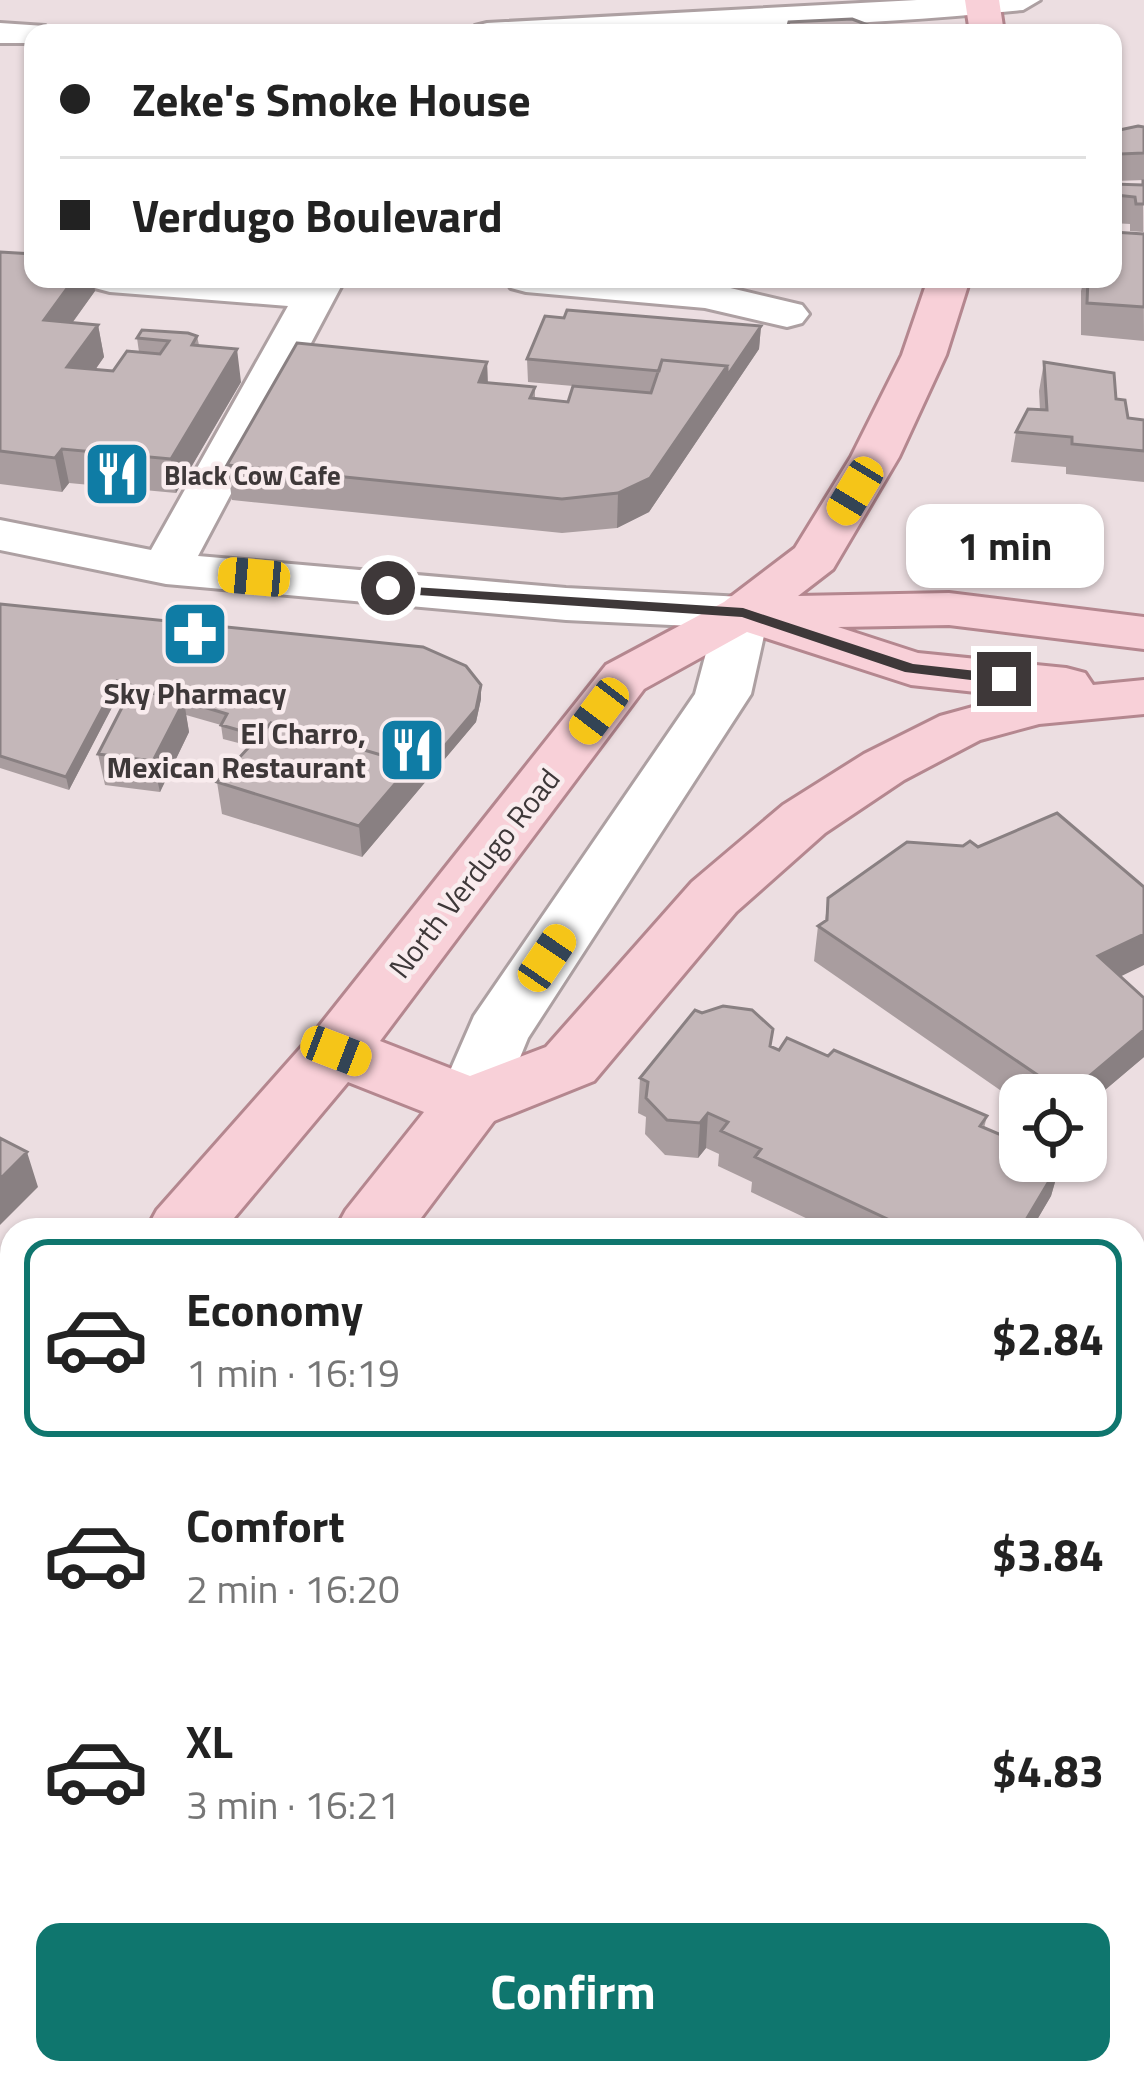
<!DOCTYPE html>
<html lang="en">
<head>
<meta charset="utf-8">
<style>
	body { margin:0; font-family:"Titillium Web",sans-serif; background:#f6f6f6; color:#222; height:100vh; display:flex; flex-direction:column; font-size:45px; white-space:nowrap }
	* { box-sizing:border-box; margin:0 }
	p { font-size:39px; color:#767676 }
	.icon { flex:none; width:66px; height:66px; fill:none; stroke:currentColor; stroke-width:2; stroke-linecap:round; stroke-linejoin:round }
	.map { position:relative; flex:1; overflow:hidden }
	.drawer { position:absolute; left:0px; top:1218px; width:1146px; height:867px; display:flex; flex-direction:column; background:#fff; border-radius:36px 36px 0 0; box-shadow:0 3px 9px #0004 }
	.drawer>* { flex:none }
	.guide { position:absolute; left:24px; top:24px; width:1098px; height:264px; border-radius:24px; box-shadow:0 3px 9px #0004; display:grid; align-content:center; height:264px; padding:0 36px; background:#fff }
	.buttons { position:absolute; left:999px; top:1074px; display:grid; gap:24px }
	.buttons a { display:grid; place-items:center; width:108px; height:108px; border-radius:24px; background:#fff; box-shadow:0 3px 9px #0004; font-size:60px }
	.end { position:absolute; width:54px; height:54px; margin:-27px; border:15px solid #3e3839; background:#fff; box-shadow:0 0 0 6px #fff }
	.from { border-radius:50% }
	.bubble { position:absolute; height:84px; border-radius:24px; background:#fff; box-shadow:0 3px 9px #0004; font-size:39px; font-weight:700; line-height:84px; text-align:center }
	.car { position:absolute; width:36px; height:72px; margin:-36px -18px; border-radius:15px; box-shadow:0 0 9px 3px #0007; background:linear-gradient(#f5c518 24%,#345 0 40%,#f5c518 0 76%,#345 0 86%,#f5c518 0) }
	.guide b { display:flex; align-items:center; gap:42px; height:114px; font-size:45px }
	.guide b+b { border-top:3px solid #e0e0e0 }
	.guide i { width:30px; height:30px; background:#222 }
	ul { padding:21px 0 0; list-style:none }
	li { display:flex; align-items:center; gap:36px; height:198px; margin:0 24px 18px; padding:0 12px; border:6px solid transparent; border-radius:24px }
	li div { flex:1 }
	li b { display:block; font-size:45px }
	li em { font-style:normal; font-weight:700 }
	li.on { border-color:#0f766e }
	li>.icon { width:108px; height:108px; stroke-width:1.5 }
	.button { display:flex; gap:24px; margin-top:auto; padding:24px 36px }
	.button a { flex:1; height:138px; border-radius:24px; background:#0f766e; color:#fff; font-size:48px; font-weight:700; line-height:138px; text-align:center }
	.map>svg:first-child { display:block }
</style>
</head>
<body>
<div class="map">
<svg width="1144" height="2084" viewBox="0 0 1144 2084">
	<rect width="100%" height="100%" fill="#ecdee1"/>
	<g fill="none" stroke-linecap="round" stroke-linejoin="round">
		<g stroke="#ada0a2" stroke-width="6">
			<path id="minor" d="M 917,0 L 1040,0 L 1023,10 C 838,28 655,33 470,33 L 475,26 L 487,23 Z
				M 0,23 L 45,26 L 50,33 L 33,33 L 33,43 L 0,43 Z
				M 89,279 L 345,279 L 198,556 L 566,588 L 743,597 L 762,602 L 769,613 L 751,694 L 528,1038 L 494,1121 L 470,1129 L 446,1121 L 436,1103 L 474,1016 L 695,694 L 713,627 L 566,620 L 166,584 L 0,550 L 0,520 L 151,550 L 288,306 L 110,292 L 95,288 Z
				M 505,279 L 670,279 L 705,282 L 802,305 L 809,314 L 802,323 L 787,327 L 705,308 L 526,292 L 511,288 Z
				M 1144,1391 L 1144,1486 L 1134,1489 L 1134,1395 Z
				M 839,2073 L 944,2073 L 939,2084 L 835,2084 Z"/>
		</g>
		<g stroke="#b4878f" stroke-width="6">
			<path id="major" d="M 965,0 L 999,0 L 1004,33 L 970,33 Z
				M 928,279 L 970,279 L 946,355 L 899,457 L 833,569 L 798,596 L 949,593 L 1144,617 L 1144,649 L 949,625 L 838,627 L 918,653 L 1066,668 L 1085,673 L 1093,685 L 1144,680 L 1144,714 L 1039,724 L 980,740 L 904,780 L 825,833 L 736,912 L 594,1081 L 494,1121 L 412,1230 L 335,1230 L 346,1210 L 424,1112 L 348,1082 L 224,1230 L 146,1230 L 157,1210 L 313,1034 L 606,665 L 724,602 L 795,548 L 851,457 L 902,355 ZM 747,632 L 911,685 L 1013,696 L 940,716 L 864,754 L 783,805 L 692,882 L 546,1047 L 470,1076 L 380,1041 L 644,689 Z
				M 12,1392 L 12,1470 L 0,1474 L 0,1397 Z
				M 12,1649 L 12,1742 L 0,1746 L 0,1654 Z"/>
		</g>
		<use href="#minor" fill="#fff" fill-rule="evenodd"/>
		<use href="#major" fill="#f8d0d8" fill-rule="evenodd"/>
	</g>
	<path fill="#a99d9f" d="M 1144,127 L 1144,180 L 1115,181 L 1113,144 L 1115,131 Z
		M 1143,181 L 1144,341 L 1081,335 L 1081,291 L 1084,279 L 1113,279 L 1143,234 L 1143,232 L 1130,231 L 1130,224 L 1113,223 L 1113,184 L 1142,185 Z
		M 0,252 L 33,279 L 93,279 L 95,291 L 73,322 L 98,325 L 104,357 L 95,370 L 113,371 L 139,352 L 137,338 L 197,336 L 199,345 L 241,382 L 176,493 L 69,483 L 62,492 L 0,484 Z
		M 619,279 L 719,279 L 715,284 Z
		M 761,326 L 759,349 L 649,512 L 617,528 L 562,533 L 232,500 L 227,465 L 487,362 L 488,383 L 535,387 L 535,399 L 568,402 L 652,393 L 528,382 L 527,359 Z
		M 1044,362 L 1116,399 L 1128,418 L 1144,420 L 1144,482 L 1066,474 L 1066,467 L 1011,462 L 1016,432 L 1040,410 L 1039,391 Z
		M 0,604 L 481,699 L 476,722 L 362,857 L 222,814 L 217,782 L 250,746 L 223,739 L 221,725 L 186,715 L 189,732 L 160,792 L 105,785 L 98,754 L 128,697 L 119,694 L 69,790 L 0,768 Z
		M 963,846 L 1120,976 L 1144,1057 L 1086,1106 L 1086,1095 L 1020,1095 L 1020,1104 L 814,961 L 818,926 L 825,921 L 828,898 Z
		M 702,1013 L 779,1050 L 828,1056 L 987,1116 L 984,1128 L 1061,1161 L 1051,1196 L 1031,1230 L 831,1230 L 751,1192 L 752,1182 L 718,1166 L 719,1154 L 706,1148 L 698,1158 L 665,1155 L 645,1134 L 646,1117 L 638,1113 L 640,1078 Z"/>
	<path fill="#898082" d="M 74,279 L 93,279 L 95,291 L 51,352 L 44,320 Z
		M 98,325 L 104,357 L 74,400 L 67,367 Z
		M 761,326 L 759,349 L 649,512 L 617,528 L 618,493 Z
		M 237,349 L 241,382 L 176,493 L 171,459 Z
		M 487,362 L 488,396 L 479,382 Z
		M 62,449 L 69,483 L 62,492 L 55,458 Z
		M 117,681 L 119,694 L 69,790 L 66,777 Z
		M 481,685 L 481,699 L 476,722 L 362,857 L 359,826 Z
		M 184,701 L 189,732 L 160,792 L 153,761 Z
		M 1144,934 L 1144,965 L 1089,992 L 1098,956 Z
		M 1144,1030 L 1144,1057 L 1086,1106 L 1086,1095 L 1067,1095 Z
		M 708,1113 L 706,1148 L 698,1158 L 700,1123 Z
		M 27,1152 L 38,1187 L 0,1225 L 0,1179 Z
		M 1061,1161 L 1051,1196 L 1031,1230 L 1020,1230 Z
		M 569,2073 L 580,2073 L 574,2084 L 563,2084 Z"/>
	<path fill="#c4b7b9" stroke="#898082" stroke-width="3" d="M 852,19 L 876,28 L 881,33 L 786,33 L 789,22 Z
		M 1138,126 L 1144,127 L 1144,153 L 1120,154 L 1115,131 Z
		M 1143,181 L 1144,181 L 1144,204 L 1136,204 L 1135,197 L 1116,195 L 1113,189 L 1113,184 L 1143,185 Z
		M 1113,232 L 1144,234 L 1144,307 L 1087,303 L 1088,279 L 1113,279 Z
		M 0,252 L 33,254 L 33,279 L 74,279 L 44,320 L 98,325 L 67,367 L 113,371 L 127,351 L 160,354 L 169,341 L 137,338 L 142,330 L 188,333 L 197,336 L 192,345 L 237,349 L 171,459 L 62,449 L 55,458 L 0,451 Z
		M 567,310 L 761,326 L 727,376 L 727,366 L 662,360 L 659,371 L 527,359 L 545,316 L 564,318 Z
		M 297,343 L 487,362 L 479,382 L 535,387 L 530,398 L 568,402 L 573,386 L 651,393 L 662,360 L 727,366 L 650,478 L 618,493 L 562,499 L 227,465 Z
		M 1044,362 L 1114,373 L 1116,399 L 1125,400 L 1128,418 L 1144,420 L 1144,451 L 1072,444 L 1072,437 L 1016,432 L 1028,409 L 1047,410 Z
		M 0,604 L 423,647 L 466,666 L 481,685 L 476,709 L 414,782 L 412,764 L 271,723 L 259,736 L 221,725 L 227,714 L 117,681 L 66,777 L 0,756 Z
		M 132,688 L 184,701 L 153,761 L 98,754 Z
		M 271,723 L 412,764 L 359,826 L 217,782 Z
		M 1057,813 L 1144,887 L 1144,934 L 1098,956 L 1144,998 L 1144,1030 L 1067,1095 L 818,926 L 827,920 L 828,898 L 907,842 L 963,846 L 970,841 L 978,847 Z
		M 723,1006 L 752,1010 L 773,1029 L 770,1046 L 779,1050 L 787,1038 L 828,1056 L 834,1050 L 987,1116 L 980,1126 L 1020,1143 L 1020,1161 L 1061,1161 L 1020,1230 L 939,1230 L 919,1221 L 911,1230 L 755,1157 L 761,1149 L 721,1131 L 728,1122 L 708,1113 L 700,1123 L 667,1120 L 646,1098 L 648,1082 L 640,1078 L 695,1010 L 702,1013 Z
		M 0,1138 L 27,1152 L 0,1179 Z
		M 1134,1316 L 1142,1320 L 1134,1338 Z
		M 12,1902 L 12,2073 L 569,2073 L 563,2084 L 0,2084 L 0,1918 Z"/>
	<path fill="#3e3839" d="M 382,585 L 743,608 L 913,664 L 1004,674 L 1012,679 L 1004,684 L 905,672 L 742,617 L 388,593 L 380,588 Z"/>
	<defs>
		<g id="restaurant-square" transform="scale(3.45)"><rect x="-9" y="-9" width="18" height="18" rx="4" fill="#0f7ca5" stroke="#f9ecee"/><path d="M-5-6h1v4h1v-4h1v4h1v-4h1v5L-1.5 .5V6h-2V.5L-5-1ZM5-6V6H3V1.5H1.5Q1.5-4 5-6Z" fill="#fff"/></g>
		<g id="pharmacy-square" transform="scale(3.45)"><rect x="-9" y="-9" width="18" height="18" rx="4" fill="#0f7ca5" stroke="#f9ecee"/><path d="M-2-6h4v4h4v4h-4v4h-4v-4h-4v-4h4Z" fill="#fff"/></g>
	</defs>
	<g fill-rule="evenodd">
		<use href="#restaurant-square" x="117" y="474"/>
		<use href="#pharmacy-square" x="195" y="634"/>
		<use href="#restaurant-square" x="412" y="750"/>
	</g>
	<g text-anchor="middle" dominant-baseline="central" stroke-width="9" stroke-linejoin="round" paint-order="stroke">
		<g font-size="27" font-weight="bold" fill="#3e3839" stroke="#f9ecee" text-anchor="start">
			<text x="164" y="474">Black Cow Cafe</text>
		</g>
		<g font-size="30" font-weight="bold" fill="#3e3839" stroke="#f9ecee">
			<text x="195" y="693">Sky Pharmacy</text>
			<text x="366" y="733" text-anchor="end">El Charro,<tspan x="366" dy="34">Mexican Restaurant</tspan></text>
		</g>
		<g font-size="30" fill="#3e3839" stroke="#f9ecee">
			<text transform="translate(474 873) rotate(-52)">North Verdugo Road</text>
		</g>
	</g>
</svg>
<div class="buttons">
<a><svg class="icon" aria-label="locate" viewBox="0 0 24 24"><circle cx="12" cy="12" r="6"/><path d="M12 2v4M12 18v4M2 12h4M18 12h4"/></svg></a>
</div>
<i class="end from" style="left:388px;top:588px"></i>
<i class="end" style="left:1004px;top:679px"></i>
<div class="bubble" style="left:906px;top:504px;width:198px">1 min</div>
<i class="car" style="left:855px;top:491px;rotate:211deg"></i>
<i class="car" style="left:254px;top:577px;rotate:275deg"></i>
<i class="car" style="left:599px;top:711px;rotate:217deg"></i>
<i class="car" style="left:547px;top:958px;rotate:34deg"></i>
<i class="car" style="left:336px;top:1051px;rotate:111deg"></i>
<div class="guide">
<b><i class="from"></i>Zeke's Smoke House</b>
<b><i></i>Verdugo Boulevard</b>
</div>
<section class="drawer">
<ul>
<li class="on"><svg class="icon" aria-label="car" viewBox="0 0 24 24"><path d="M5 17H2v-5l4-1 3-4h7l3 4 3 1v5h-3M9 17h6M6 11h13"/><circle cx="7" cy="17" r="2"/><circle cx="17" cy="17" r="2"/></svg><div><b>Economy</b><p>1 min · 16:19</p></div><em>$2.84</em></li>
<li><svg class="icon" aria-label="car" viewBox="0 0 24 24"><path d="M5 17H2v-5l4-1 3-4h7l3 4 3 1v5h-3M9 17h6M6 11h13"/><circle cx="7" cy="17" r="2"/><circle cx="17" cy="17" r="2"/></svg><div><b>Comfort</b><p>2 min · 16:20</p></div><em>$3.84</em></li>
<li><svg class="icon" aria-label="car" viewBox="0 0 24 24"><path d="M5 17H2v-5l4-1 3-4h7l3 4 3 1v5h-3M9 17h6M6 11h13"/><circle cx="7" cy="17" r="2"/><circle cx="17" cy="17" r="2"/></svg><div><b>XL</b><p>3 min · 16:21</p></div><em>$4.83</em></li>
</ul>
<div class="button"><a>Confirm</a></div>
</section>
</div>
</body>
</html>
